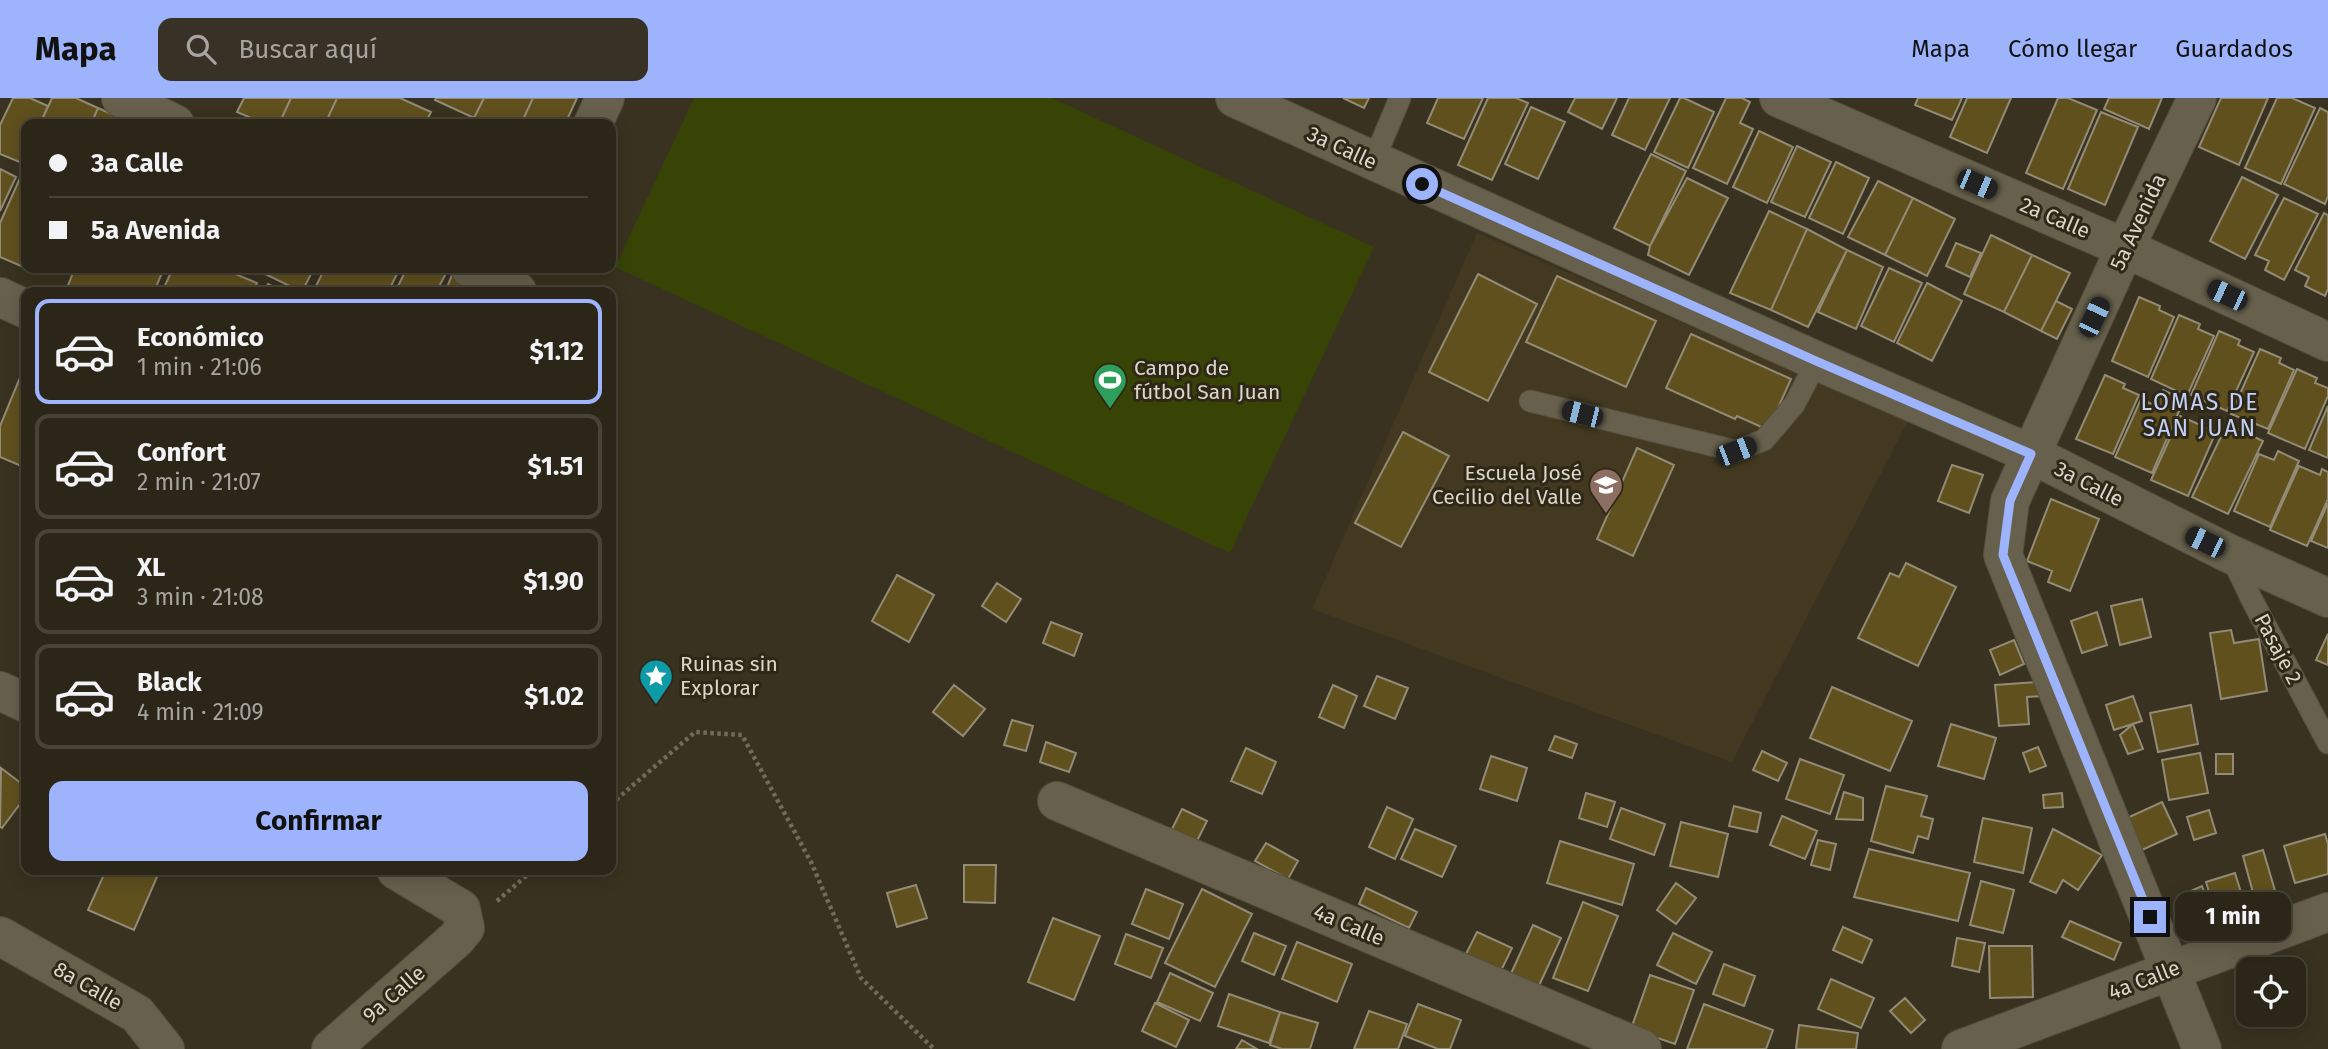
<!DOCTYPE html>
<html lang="es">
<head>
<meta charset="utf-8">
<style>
	body { margin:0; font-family:"Fira Sans",sans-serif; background:#373225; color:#f1f3f6; height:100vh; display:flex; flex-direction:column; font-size:26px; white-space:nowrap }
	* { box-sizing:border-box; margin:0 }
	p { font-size:23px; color:#a6a5a2 }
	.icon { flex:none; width:38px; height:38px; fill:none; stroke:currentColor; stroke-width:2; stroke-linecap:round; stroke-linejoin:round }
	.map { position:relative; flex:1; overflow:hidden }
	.side { position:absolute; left:21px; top:189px; width:595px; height:588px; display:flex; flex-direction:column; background:#2b2618; border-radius:14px; box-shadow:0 4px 18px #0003,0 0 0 2px #474337 }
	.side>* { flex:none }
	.top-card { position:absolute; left:21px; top:21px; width:595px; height:154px; border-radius:14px; box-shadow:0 4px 18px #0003,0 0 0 2px #474337; display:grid; align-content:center; height:154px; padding:0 28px; background:#2b2618 }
	.tools { position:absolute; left:2236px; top:859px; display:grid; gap:14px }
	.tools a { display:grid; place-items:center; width:70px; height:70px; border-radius:14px; background:#2b2618; box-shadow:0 4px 18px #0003,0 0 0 2px #474337; font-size:35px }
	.end { position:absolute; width:32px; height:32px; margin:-16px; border:9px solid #9db4fd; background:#111; box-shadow:0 0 0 4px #111 }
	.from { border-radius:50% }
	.bubble { position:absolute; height:49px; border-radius:14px; background:#2b2618; box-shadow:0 4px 18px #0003,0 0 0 2px #474337; font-size:23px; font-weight:700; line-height:49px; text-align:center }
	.car { position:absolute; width:21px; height:42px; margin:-21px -10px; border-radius:9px; box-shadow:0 0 5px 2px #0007; background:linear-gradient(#222 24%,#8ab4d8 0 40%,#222 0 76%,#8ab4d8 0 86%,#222 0) }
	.top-card b { display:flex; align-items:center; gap:24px; height:66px; font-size:26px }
	.top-card b+b { border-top:2px solid #474337 }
	.top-card i { width:18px; height:18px; background:#f1f3f6 }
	ul { padding:12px 0 0; list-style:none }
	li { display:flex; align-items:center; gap:21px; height:105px; margin:0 14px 10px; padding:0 14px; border:4px solid #474337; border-radius:14px }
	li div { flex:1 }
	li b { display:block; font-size:26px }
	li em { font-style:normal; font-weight:700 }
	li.selected { border-color:#9db4fd }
	li>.icon { width:63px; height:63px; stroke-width:1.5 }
	.action { display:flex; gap:14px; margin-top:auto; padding:14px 28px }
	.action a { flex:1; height:80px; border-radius:14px; background:#9db4fd; color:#111; font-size:28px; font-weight:700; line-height:80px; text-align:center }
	header { display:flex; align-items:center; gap:42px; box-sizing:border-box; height:98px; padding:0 35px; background:#9db4fd; color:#111 }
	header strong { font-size:33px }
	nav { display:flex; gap:38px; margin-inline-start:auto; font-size:24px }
	.search { width:490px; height:63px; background:#373225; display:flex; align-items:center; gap:18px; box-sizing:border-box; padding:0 24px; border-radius:14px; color:#a6a5a2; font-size:26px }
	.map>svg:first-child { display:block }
</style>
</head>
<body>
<header>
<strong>Mapa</strong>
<div class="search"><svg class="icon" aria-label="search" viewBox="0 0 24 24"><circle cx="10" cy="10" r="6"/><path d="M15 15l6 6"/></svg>Buscar aquí</div>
<nav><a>Mapa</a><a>Cómo llegar</a><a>Guardados</a></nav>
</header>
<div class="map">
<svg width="2328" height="951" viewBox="0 0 2328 951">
	<rect width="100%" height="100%" fill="#393220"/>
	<path fill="#423920" d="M 1477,135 L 1908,323 L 1732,664 L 1312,511 Z"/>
	<path fill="#374406" d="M 694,0 L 1052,0 L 1374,149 L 1230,455 L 615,169 Z"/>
	<path fill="#60501e" stroke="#928b76" stroke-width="2" d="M 13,0 L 30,0 L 48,8 L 40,26 L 26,26 L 26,55 L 22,65 L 0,56 L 0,27 Z
		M 52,0 L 76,0 L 98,10 L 91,26 L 40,26 Z
		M 244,0 L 291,0 L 279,26 L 265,26 L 237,14 Z
		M 291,0 L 337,0 L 325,26 L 279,26 Z
		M 337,0 L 400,0 L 431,14 L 425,26 L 325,26 Z
		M 436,0 L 484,0 L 474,20 L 435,2 Z
		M 484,0 L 533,0 L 521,26 L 487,26 L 474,20 Z
		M 533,0 L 577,0 L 565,26 L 521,26 Z
		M 1343,0 L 1369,0 L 1364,10 Z
		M 1438,0 L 1483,0 L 1464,41 L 1427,25 Z
		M 1488,0 L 1516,0 L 1528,5 L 1492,82 L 1458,67 Z
		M 1575,0 L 1617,0 L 1602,31 L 1568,14 Z
		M 1629,0 L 1670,0 L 1645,52 L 1612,37 Z
		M 1680,0 L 1684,0 L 1714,14 L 1688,70 L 1654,54 Z
		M 1726,0 L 1742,0 L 1750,4 L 1740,25 L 1753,31 L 1727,86 L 1693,70 Z
		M 1918,0 L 1962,0 L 1952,22 L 1915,7 Z
		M 1967,0 L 2011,0 L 1987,55 L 1950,39 Z
		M 2058,0 L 2068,0 L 2097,12 L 2063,91 L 2026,75 Z
		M 2109,0 L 2162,0 L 2149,31 L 2104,11 Z
		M 2221,0 L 2268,0 L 2239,67 L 2199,49 Z
		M 2277,0 L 2292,0 L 2315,10 L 2281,86 L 2245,70 Z
		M 1531,9 L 1565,24 L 1538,81 L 1505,66 Z
		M 98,10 L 134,26 L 91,26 Z
		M 2320,10 L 2328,14 L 2328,98 L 2325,106 L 2284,86 Z
		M 2101,14 L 2138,29 L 2105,107 L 2068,91 Z
		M 1759,33 L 1793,49 L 1767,105 L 1733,89 Z
		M 1797,48 L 1831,64 L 1805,119 L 1771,104 Z
		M 1651,56 L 1686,73 L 1650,148 L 1614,130 Z
		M 1836,64 L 1869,80 L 1843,136 L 1809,120 Z
		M 0,71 L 16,79 L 0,113 Z
		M 2242,79 L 2278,97 L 2245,161 L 2210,143 Z
		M 20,80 L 26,83 L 26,156 L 21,168 L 0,159 L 0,125 Z
		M 1687,80 L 1728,100 L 1689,177 L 1648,157 L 1650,148 Z
		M 1878,83 L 1913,100 L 1885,157 L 1848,139 Z
		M 1913,100 L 1955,121 L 1927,178 L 1885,157 Z
		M 2284,100 L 2318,116 L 2284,182 L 2265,172 L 2269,163 L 2255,157 Z
		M 1769,113 L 1807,131 L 1771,212 L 1730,195 Z
		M 2324,115 L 2328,117 L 2328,191 L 2325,198 L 2305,188 L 2309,179 L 2295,172 Z
		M 1807,131 L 1847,152 L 1808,229 L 1771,212 Z
		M 1991,137 L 2032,157 L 2004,214 L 1964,196 Z
		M 1956,145 L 1981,155 L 1970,179 L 1946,168 Z
		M 1847,152 L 1883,169 L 1856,231 L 1818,214 Z
		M 2032,157 L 2070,175 L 2041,233 L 2004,214 Z
		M 75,170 L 164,170 L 154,194 L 78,194 L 67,190 Z
		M 173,170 L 221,170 L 257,185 L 253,194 L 162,194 Z
		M 266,170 L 314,170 L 302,194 L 263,175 Z
		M 325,170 L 400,170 L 388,194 L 313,194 Z
		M 407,170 L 449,170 L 436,194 L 395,194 Z
		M 1889,170 L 1922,185 L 1894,244 L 1861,228 Z
		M 1478,176 L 1537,206 L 1488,303 L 1429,274 Z
		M 452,177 L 492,194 L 445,194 Z
		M 1557,178 L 1656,223 L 1626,289 L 1526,244 Z
		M 1927,185 L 1962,203 L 1932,263 L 1897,245 Z
		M 268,186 L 283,194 L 263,194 Z
		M 2139,199 L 2160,208 L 2159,212 L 2174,219 L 2148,279 L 2112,263 Z
		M 2056,203 L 2072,211 L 2057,241 L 2041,233 Z
		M 2179,217 L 2200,226 L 2198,231 L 2214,238 L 2187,298 L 2151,281 Z
		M 2219,233 L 2240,242 L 2238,247 L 2254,254 L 2227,313 L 2191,297 Z
		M 1691,236 L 1791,281 L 1768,332 L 1737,318 L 1735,321 L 1666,290 Z
		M 2260,251 L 2281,260 L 2279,265 L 2294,272 L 2268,331 L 2231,316 Z
		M 26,265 L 26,370 L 0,359 L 0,328 Z
		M 2297,271 L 2317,280 L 2315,285 L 2328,290 L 2328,298 L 2305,351 L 2268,335 Z
		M 2105,277 L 2125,286 L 2123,290 L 2139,297 L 2113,356 L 2076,341 Z
		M 2163,292 L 2184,302 L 2152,375 L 2115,359 L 2141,301 L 2156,308 Z
		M 2328,308 L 2328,360 L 2309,352 Z
		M 2180,318 L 2216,334 L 2188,398 L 2151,382 Z
		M 2227,326 L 2263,343 L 2228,416 L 2192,399 Z
		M 1403,334 L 1449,358 L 1401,449 L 1355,425 Z
		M 1637,350 L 1674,367 L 1633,458 L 1597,441 Z
		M 2278,353 L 2299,363 L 2270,429 L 2234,413 L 2259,356 L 2274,362 Z
		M 1952,367 L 1983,377 L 1969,415 L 1938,403 Z
		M 2299,368 L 2320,377 L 2322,371 L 2328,374 L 2328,401 L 2307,448 L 2270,432 Z
		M 2051,401 L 2099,421 L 2070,493 L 2048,484 L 2052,473 L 2027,463 Z
		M 2328,405 L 2328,450 L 2311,443 Z
		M 1906,465 L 1956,489 L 1918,568 L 1858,540 L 1890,475 L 1899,479 Z
		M 897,477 L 934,497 L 909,544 L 872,523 Z
		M 997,485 L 1021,501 L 1006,524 L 982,508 Z
		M 2142,501 L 2151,539 L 2120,547 L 2111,508 Z
		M 2097,514 L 2107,547 L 2082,555 L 2071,523 Z
		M 1051,524 L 1082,536 L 1074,558 L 1043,545 Z
		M 2231,532 L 2234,545 L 2259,541 L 2267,593 L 2221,601 L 2210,535 Z
		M 2328,536 L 2328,567 L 2316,562 Z
		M 2014,542 L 2024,566 L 2000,577 L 1990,552 Z
		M 1377,578 L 1408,590 L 1395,621 L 1364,608 Z
		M 2039,584 L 2041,598 L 2027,599 L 2029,626 L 1999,628 L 1995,587 Z
		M 954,587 L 985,611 L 963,638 L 933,614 Z
		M 1333,587 L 1357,598 L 1344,630 L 1319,619 Z
		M 1832,589 L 1912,623 L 1890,673 L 1810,640 Z
		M 2133,598 L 2142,623 L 2114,632 L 2106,607 Z
		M 2191,607 L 2198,646 L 2158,654 L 2150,615 Z
		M 1012,622 L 1033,628 L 1026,653 L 1004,647 Z
		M 1951,626 L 1996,640 L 1984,681 L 1938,668 Z
		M 2133,626 L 2143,651 L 2128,656 L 2120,637 Z
		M 1555,638 L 1577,646 L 1572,660 L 1549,652 Z
		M 1046,644 L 1076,655 L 1069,674 L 1040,664 Z
		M 2038,649 L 2046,668 L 2030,674 L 2023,655 Z
		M 1246,650 L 1276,664 L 1262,696 L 1231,683 Z
		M 1762,653 L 1787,665 L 1778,683 L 1753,672 Z
		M 2200,655 L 2208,695 L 2169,702 L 2162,662 Z
		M 2216,656 L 2233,656 L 2233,676 L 2216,676 Z
		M 1491,658 L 1527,670 L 1517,703 L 1480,691 Z
		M 1800,661 L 1844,677 L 1830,716 L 1786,701 Z
		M 1,670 L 26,689 L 26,698 L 2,730 L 0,729 Z
		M 1886,688 L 1927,698 L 1921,718 L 1933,721 L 1928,741 L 1918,738 L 1913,755 L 1871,743 Z
		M 1844,694 L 1863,700 L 1863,722 L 1836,721 Z
		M 1586,695 L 1615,704 L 1607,729 L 1579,720 Z
		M 2062,695 L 2063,709 L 2044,710 L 2043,697 Z
		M 2162,704 L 2177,736 L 2142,752 L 2127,720 Z
		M 1734,708 L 1761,715 L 1757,734 L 1729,728 Z
		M 1387,709 L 1413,721 L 1395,761 L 1369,749 Z
		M 1621,710 L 1665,726 L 1654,757 L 1610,741 Z
		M 1182,711 L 1207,723 L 1196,745 L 1171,733 Z
		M 2209,712 L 2216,735 L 2194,742 L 2187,719 Z
		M 1782,718 L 1817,733 L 1805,761 L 1770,747 Z
		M 1983,720 L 2032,730 L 2023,775 L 1974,764 Z
		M 1681,724 L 1728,736 L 1718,779 L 1670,768 Z
		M 1415,731 L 1456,748 L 1442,779 L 1401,761 Z
		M 2053,731 L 2102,757 L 2078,792 L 2063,782 L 2056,795 L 2030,784 Z
		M 2325,736 L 2328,746 L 2328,776 L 2295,785 L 2284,748 Z
		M 1818,742 L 1836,746 L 1830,772 L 1811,767 Z
		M 1560,743 L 1634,766 L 1622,807 L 1547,785 Z
		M 1266,745 L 1298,763 L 1288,781 L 1255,763 Z
		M 1869,751 L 1970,775 L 1958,823 L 1854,799 Z
		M 2263,752 L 2276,796 L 2255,802 L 2243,758 Z
		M 964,767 L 996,767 L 995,805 L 964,804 Z
		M 106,772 L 160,772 L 134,832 L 88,812 Z
		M 2235,775 L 2248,817 L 2218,825 L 2206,784 Z
		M 1981,783 L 2014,792 L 2003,835 L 1970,827 Z
		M 1676,785 L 1696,800 L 1676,826 L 1657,812 Z
		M 916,787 L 927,820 L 897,829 L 887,795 Z
		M 2202,788 L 2216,824 L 2198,832 L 2184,796 Z
		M 1366,790 L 1417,814 L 1409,830 L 1359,806 Z
		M 1146,791 L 1183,806 L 1169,841 L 1132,826 Z
		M 1202,791 L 1252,816 L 1215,889 L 1165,865 Z
		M 1583,804 L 1618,818 L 1588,893 L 1553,880 Z
		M 1053,820 L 1100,838 L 1074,902 L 1028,884 Z
		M 2070,823 L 2121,845 L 2114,862 L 2062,839 Z
		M 1533,827 L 1561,840 L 1537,892 L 1509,880 Z
		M 1843,829 L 1872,842 L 1862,865 L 1833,852 Z
		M 1477,834 L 1512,850 L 1499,877 L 1464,860 Z
		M 1254,835 L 1286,848 L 1274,877 L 1242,863 Z
		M 1673,835 L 1712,854 L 1696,886 L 1657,867 Z
		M 1126,836 L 1163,850 L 1151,880 L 1115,866 Z
		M 1957,840 L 1985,845 L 1979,874 L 1952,868 Z
		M 1297,844 L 1352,866 L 1337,904 L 1282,881 Z
		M 1989,848 L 2032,848 L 2033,899 L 1990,900 Z
		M 1724,866 L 1755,878 L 1744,908 L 1713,896 Z
		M 1170,875 L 1213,895 L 1200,923 L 1157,904 Z
		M 1650,877 L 1694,892 L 1675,946 L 1631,931 Z
		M 1831,881 L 1874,900 L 1861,930 L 1818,911 Z
		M 1229,896 L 1280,914 L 1269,945 L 1218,928 Z
		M 1905,900 L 1925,922 L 1911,935 L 1890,913 Z
		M 1155,905 L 1189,922 L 1176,949 L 1142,933 Z
		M 1418,906 L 1461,922 L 1450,951 L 1438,951 L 1405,938 Z
		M 1704,906 L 1773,932 L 1766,951 L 1687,951 Z
		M 1369,913 L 1407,926 L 1398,951 L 1354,951 Z
		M 1280,914 L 1318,925 L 1310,951 L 1282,951 L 1270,947 Z
		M 1799,927 L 1858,935 L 1856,951 L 1796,951 Z
		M 1242,942 L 1257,951 L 1236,951 Z"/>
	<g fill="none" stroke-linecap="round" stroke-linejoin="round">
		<g stroke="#544f3f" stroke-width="23">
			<path id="service" d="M 1373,64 L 1400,0
				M 1530,303 L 1736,353 L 1764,342 L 1794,307 L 1817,263
				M 2231,458 L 2252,502 L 2328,645"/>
		</g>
		<g stroke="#544f3f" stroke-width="40">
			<path id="minor" d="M 121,0 L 175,26
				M 1235,0 L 1817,263 L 2031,356 L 2230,456 L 2328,500
				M 1779,0 L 2125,150 L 2328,244
				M 2197,0 L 2125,150 L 2010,403 L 2003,457 L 2202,951
				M 593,26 L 605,0
				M 470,170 L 517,193
				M 0,199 L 26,211
				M 0,593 L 26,605
				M 1057,703 L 1642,951
				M 0,838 L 137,916 L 165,951
				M 331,951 L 456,841 L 465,830 L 461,811 L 396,772
				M 1961,951 L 2328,814"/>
		</g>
		<path stroke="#716b5c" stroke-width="4.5" stroke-dasharray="3.5 3.5" stroke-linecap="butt" d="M 611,706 L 695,634 L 742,637 L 811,764 L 861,880 L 934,951
			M 497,803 L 533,772"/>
		<use href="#service" stroke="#67604c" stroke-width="21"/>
		<use href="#minor" stroke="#67604c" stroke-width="38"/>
	</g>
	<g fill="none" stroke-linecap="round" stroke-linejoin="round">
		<path stroke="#9db4fd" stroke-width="9" d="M 1422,86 L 1816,263 L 2031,356 L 2010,403 L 2003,457 L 2150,819"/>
	</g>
	<defs>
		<g id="stadium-pin" transform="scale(1.75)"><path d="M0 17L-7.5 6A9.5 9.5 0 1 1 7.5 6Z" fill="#2e9e5b" stroke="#2f2816"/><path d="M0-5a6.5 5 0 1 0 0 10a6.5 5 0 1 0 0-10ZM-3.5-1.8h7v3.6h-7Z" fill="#fff"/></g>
		<g id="school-pin" transform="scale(1.75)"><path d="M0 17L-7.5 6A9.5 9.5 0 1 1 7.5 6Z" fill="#8d6e63" stroke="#2f2816"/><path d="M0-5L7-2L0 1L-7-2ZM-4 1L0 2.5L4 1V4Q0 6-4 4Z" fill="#fff"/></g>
		<g id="sight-pin" transform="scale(1.75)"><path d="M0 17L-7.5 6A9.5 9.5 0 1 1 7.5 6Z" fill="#0f9aa8" stroke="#2f2816"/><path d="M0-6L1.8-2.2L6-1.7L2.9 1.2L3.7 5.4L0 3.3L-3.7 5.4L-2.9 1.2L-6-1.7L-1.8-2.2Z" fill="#fff"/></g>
	</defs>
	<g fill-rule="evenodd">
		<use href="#stadium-pin" x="1110" y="282"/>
		<use href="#school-pin" x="1606" y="387"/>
		<use href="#sight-pin" x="656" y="578"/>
	</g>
	<g text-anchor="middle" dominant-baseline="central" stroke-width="6" stroke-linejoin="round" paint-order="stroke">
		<g font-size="21" fill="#dad6cb" stroke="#2f2816">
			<text transform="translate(1342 50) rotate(25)">3a Calle</text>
			<text transform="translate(2055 120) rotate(23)">2a Calle</text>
			<text transform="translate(2138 124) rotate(-65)">5a Avenida</text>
			<text transform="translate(2089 386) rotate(27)">3a Calle</text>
			<text transform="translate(2278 551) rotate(62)">Pasaje 2</text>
			<text transform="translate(1349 827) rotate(23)">4a Calle</text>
			<text transform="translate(2144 882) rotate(-21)">4a Calle</text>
			<text transform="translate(88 888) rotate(30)">8a Calle</text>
			<text transform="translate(394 896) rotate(-41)">9a Calle</text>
		</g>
		<g font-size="21" fill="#dad6cb" stroke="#2f2816" text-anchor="start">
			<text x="1134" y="270">Campo de<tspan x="1134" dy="24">fútbol San Juan</tspan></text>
			<text x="1582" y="375" text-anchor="end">Escuela José<tspan x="1582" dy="24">Cecilio del Valle</tspan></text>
			<text x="680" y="566">Ruinas sin<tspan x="680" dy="24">Explorar</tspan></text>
		</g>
		<g font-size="23" letter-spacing="2" fill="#c1d0f9" stroke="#2f2816">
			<text x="2200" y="304">LOMAS DE<tspan x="2200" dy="26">SAN JUAN</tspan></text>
		</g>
	</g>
</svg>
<div class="tools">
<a><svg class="icon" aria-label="locate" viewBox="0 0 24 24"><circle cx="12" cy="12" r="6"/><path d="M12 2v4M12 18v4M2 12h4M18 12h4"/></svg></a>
</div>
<i class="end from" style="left:1422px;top:86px"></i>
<i class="end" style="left:2150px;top:819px"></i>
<div class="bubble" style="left:2175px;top:794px;width:116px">1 min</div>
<i class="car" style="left:1977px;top:86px;rotate:113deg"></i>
<i class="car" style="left:2227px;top:197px;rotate:295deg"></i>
<i class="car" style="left:2094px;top:219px;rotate:25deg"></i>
<i class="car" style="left:1582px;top:316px;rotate:284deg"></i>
<i class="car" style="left:1736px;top:353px;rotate:69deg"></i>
<i class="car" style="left:2205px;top:444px;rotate:296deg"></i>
<div class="top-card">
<b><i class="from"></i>3a Calle</b>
<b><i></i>5a Avenida</b>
</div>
<section class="side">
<ul>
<li class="selected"><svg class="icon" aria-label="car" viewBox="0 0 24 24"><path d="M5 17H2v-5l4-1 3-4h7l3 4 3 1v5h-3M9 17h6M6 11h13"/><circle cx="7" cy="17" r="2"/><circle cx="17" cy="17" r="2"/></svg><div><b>Económico</b><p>1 min · 21:06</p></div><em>$1.12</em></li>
<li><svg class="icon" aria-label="car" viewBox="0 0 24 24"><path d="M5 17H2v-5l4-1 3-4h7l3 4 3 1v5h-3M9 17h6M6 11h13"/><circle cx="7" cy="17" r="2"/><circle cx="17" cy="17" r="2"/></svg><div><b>Confort</b><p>2 min · 21:07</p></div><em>$1.51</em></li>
<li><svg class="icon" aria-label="car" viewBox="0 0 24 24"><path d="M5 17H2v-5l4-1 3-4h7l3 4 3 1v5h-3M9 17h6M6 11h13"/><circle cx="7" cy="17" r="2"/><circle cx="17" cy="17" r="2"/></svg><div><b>XL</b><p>3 min · 21:08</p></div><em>$1.90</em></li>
<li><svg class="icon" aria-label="car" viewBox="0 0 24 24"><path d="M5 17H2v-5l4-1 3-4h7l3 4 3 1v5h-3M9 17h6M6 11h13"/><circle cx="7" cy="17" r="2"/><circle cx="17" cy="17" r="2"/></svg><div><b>Black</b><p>4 min · 21:09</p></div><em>$1.02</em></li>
</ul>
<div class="action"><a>Confirmar</a></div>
</section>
</div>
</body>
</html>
